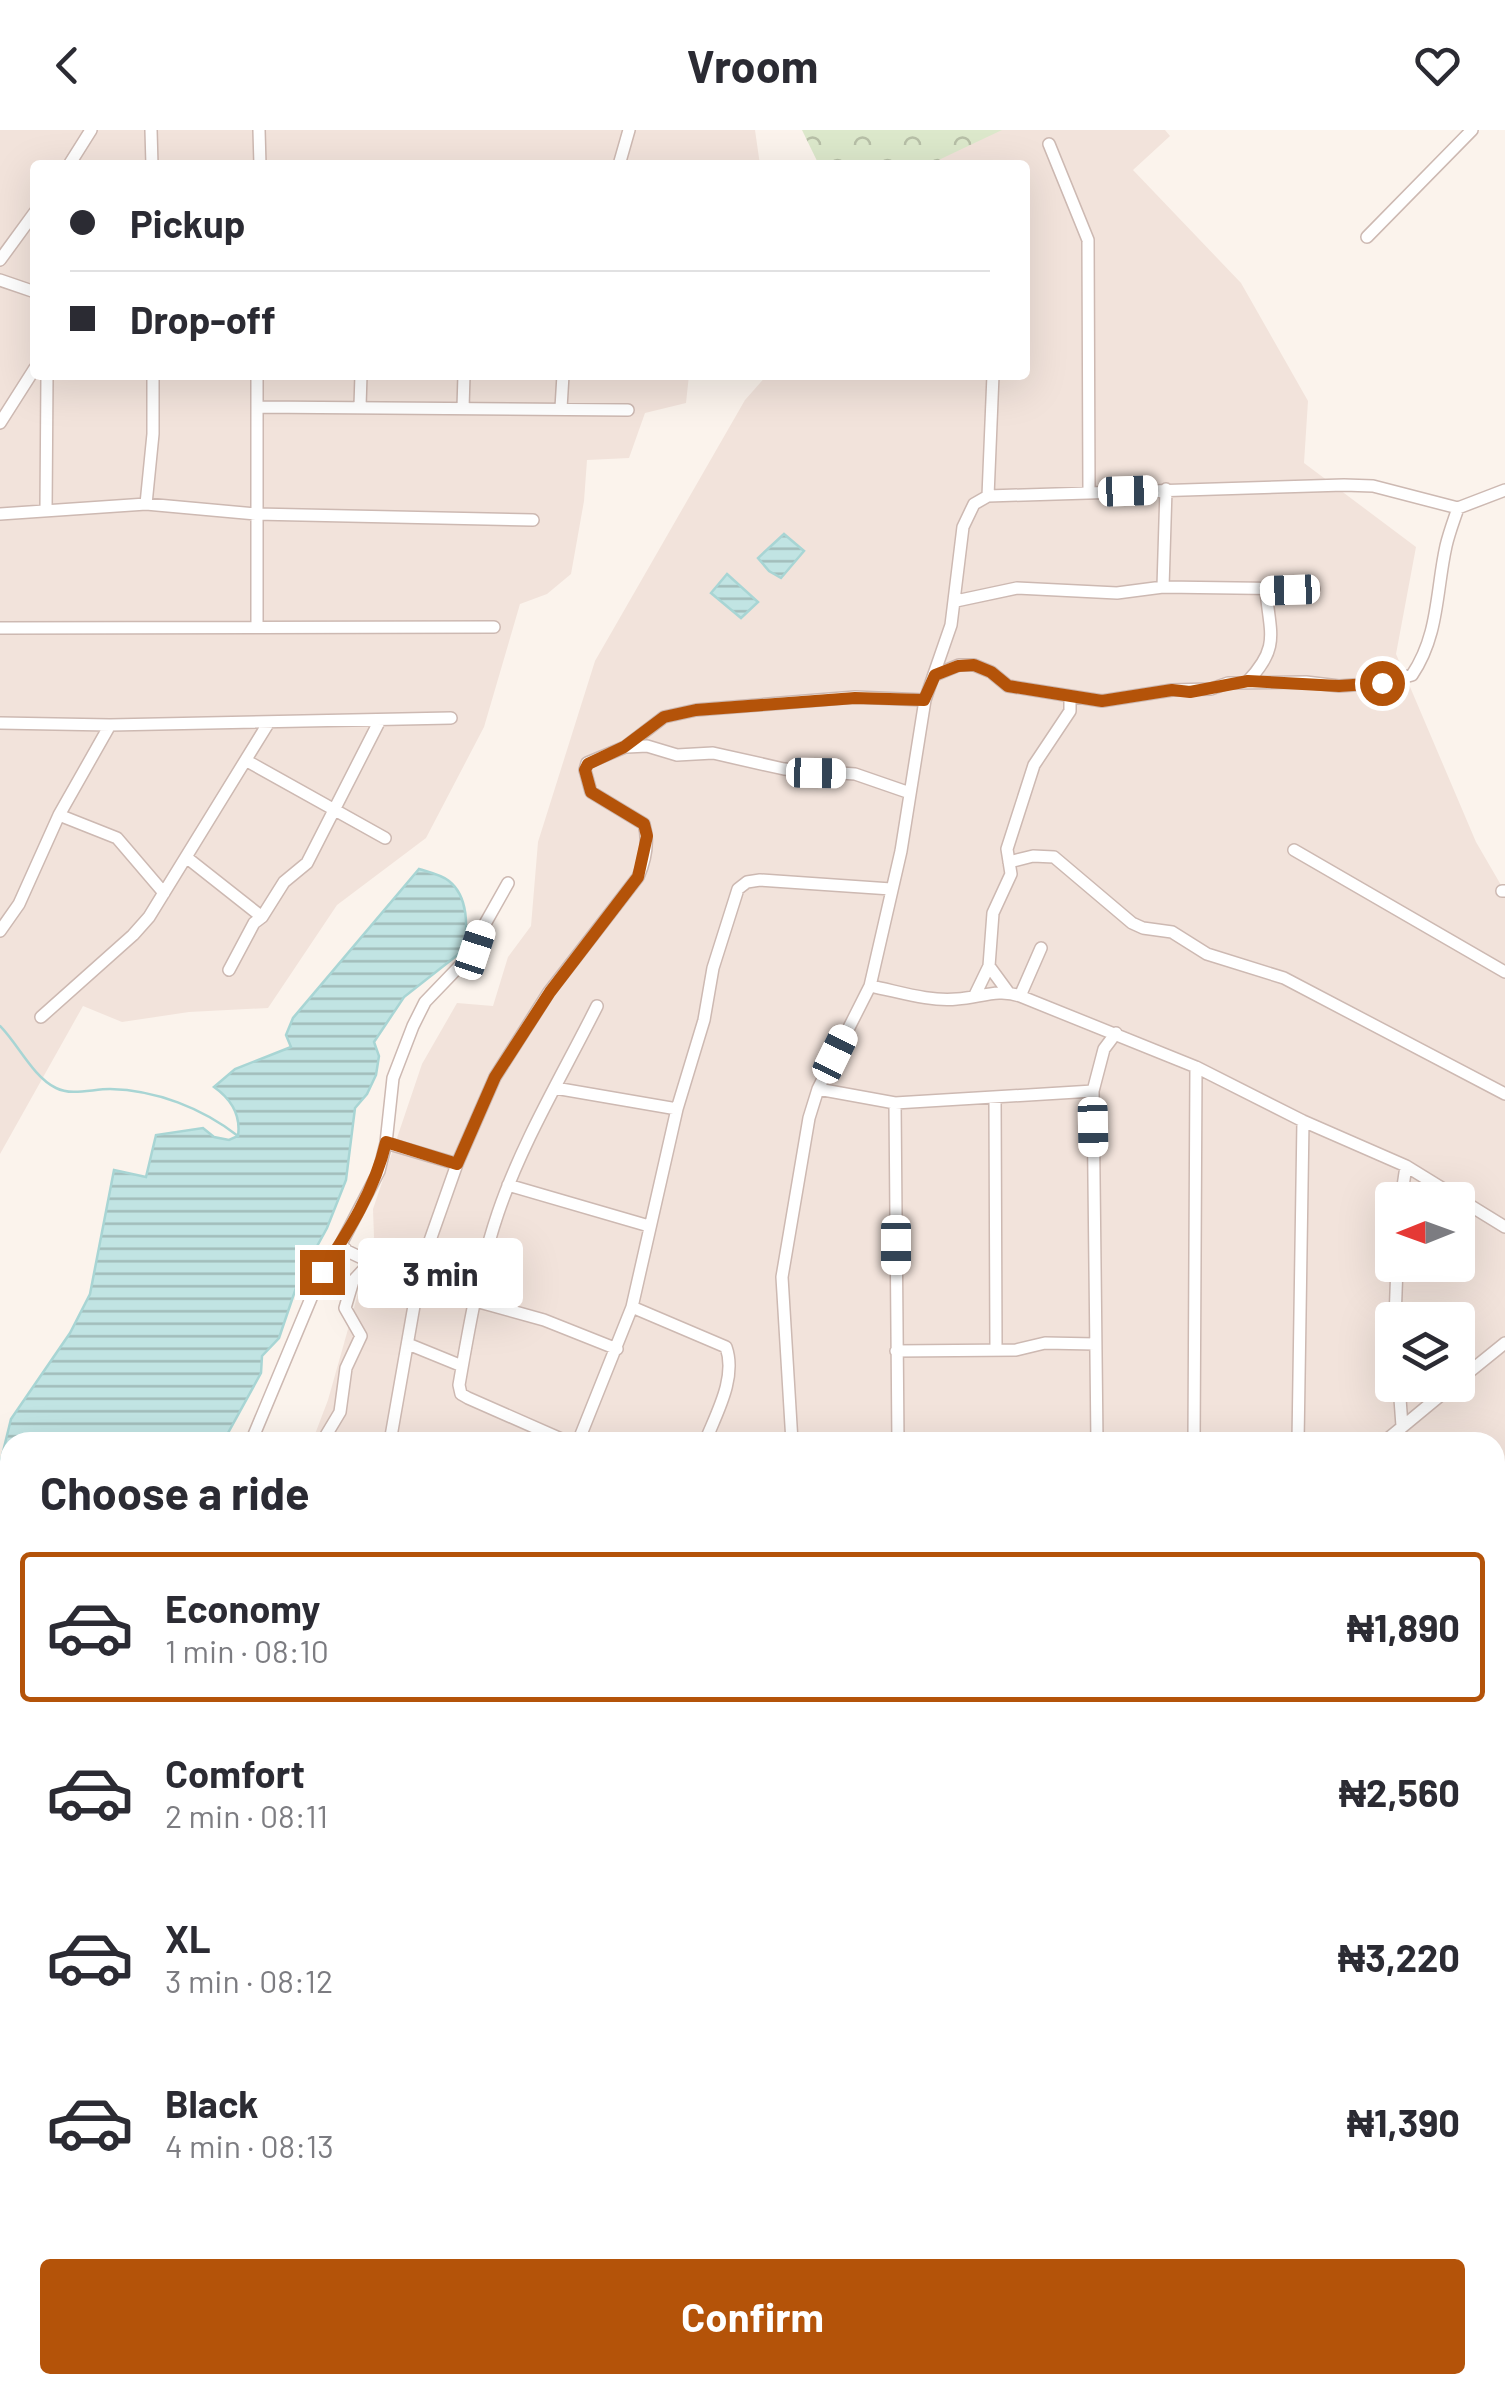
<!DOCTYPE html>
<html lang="en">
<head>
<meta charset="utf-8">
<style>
	body { margin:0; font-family:Barlow,sans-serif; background:#f2f2f3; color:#2b2b33; height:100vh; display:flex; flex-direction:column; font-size:38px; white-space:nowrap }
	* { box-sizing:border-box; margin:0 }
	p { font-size:32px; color:#7c7c81 }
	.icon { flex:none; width:55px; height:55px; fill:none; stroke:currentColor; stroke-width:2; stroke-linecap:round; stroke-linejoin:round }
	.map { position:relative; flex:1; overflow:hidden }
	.details { position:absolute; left:0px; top:1302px; width:1505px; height:962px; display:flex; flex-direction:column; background:#fff; border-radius:30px 30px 0 0; box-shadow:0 10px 40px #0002 }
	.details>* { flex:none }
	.banner { position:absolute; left:30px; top:30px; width:1000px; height:220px; border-radius:10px; box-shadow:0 10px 40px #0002; display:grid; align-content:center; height:220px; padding:0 40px; background:#fff }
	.needle { width:65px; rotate:269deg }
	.fabs { position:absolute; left:1375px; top:1052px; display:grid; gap:20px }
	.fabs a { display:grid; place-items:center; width:100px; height:100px; border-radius:10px; background:#fff; box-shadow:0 10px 40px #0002; font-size:50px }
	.end { position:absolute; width:45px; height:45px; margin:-22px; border:12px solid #b45309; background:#fff; box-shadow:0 0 0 5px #fff }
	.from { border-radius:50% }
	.bubble { position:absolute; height:70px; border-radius:10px; background:#fff; box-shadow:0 10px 40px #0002; font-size:32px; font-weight:700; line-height:70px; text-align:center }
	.car { position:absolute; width:30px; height:60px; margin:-30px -15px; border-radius:12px; box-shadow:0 0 8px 2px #0007; background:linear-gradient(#fff 24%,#345 0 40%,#fff 0 76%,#345 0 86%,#fff 0) }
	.banner b { display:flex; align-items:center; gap:35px; height:95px; font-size:38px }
	.banner b+b { border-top:2px solid #e1e1e2 }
	.banner i { width:25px; height:25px; background:#2b2b33 }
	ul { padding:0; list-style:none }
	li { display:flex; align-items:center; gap:30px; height:150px; margin:0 20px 15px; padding:0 20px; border:5px solid transparent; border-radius:10px }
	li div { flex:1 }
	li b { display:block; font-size:38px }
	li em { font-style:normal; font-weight:700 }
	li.on { border-color:#b45309 }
	li>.icon { width:90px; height:90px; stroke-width:1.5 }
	h2 { padding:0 40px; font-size:45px; line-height:120px }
	.cta { display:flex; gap:20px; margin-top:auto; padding:20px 40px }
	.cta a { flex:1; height:115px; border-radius:10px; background:#b45309; color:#fff; font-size:40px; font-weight:700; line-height:115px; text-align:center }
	header { display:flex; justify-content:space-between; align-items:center; height:130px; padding:0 40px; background:#fff; font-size:45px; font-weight:700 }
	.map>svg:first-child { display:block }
</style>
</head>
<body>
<header><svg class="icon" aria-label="back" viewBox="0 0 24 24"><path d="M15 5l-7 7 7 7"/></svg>Vroom<svg class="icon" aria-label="heart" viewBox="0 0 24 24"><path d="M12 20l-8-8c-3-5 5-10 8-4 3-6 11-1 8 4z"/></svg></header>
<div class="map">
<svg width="1505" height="2263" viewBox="0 0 1505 2263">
	<defs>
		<pattern id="forest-crowns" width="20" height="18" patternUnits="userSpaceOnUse" patternTransform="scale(2.5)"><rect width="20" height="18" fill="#dce8cb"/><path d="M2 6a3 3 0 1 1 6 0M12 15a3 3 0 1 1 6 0" fill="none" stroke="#b7bfa7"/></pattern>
		<pattern id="water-rules" width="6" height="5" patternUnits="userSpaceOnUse" patternTransform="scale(2.5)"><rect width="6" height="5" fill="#c1e4e3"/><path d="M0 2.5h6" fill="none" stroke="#a1bcba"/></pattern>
	</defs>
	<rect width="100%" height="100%" fill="#fbf3ec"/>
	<path fill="#f2e3db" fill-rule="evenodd" d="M 0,0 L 755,0 L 760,35 L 35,35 L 35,245 L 689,245 L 686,273 L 645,283 L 629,328 L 587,330 L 584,371 L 571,444 L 547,464 L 520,474 L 484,597 L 426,708 L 337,775 L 268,878 L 189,882 L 122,892 L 83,876 L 0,1024 Z
		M 999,0 L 1165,0 L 1170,6 L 1133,40 L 1241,153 L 1308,271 L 1304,333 L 1416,417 L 1396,524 L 1476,712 L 1505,762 L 1505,1666 L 1495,1729 L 1495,1312 L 312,1312 L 328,1270 L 374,1107 L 373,1079 L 422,934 L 457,873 L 493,876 L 508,827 L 531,796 L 538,712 L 595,531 L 745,270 L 767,245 L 1025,245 L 1025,35 L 906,35 ZM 1392,1070 L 1458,1070 L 1458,1135 L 1392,1135 ZM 1392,1190 L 1458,1190 L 1458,1255 L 1392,1255 Z
		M 1495,1786 L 1505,1789 L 1505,2263 L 1118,2263 L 1120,2255 L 1495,2255 Z"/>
	<path fill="url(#forest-crowns)" d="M 802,0 L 1002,0 L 928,35 L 819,35 Z"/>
	<path fill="url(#water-rules)" stroke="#a8d5d4" stroke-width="2.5" d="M 784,404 L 804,421 L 781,448 L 769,441 L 758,428 Z
		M 727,444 L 758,472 L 741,488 L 711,463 Z
		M 419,739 C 428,742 442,745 449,751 C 469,767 467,797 465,819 L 404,867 L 374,912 L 379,926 L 376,945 L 367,964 L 355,978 L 346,1050 L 327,1098 L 299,1149 L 279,1208 L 262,1226 L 261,1243 L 223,1312 L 10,1312 L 10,1407 L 0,1403 L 0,1334 L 11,1289 L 70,1203 L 90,1164 L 114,1040 L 146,1047 L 156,1005 L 203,998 L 214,1007 L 229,1010 L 238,1006 C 241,985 231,969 214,957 L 235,939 L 291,917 L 286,905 L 293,888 Z"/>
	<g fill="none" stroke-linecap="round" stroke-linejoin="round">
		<path stroke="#a8d5d4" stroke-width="2.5" d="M 0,896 C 18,914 33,947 56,958 C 72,966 92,959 110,959 C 156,960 202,978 238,1006
			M 0,1489 L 10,1460"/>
		<g stroke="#cdb9b2" stroke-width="14">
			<path id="minor" d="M 151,0 L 152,35
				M 259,0 L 260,35
				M 1049,14 L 1088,110 L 1089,362
				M 69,35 L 91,0
				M 619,35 L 629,0
				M 1367,107 L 1472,0
				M 0,130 L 35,82
				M 0,150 L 35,162
				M 360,276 L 361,245
				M 257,277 L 628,280
				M 463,278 L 464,245
				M 561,278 L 563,245
				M 0,293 L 35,238
				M 988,366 L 993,245
				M 146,374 L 153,304 L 153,245
				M 46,380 L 47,245
				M 0,384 L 146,374 L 256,384 L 533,390
				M 1163,457 L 1166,359
				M 956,471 L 1017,458 L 1117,463 L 1163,457 L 1314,459
				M 257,497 L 257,245
				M 0,498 L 494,497
				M 935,545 L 959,535 L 974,535 L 991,542 L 1008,556 L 1102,571 L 1172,560 L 1211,559 L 1228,553 L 1306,552 L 1339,556 L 1382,553 L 1412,545 C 1439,505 1436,461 1446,416 C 1449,403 1454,390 1458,378
				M 1248,551 C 1280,517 1270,504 1266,461
				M 0,593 L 110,595 L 451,588
				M 627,617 L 647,616 L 677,625 L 713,623 L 784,639 L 855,644 L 910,663
				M 247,631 L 385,708
				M 59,685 L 117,708 L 164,763
				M 1294,720 L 1505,842
				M 186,727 L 262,787
				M 1009,732 L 1033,726 L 1054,727 L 1132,793 L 1143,798 L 1172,802 L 1207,824 L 1284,848 L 1505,964
				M 1502,761 L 1505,761
				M 0,801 L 19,774 L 59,685 L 110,595
				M 989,836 L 1008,862
				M 229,840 L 254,793 L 262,787 L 284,752 L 307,733 L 380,590
				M 870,856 C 897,861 929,872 957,869 C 979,868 998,858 1020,866 L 1196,937 L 1303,991 L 1406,1036 L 1505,1097
				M 975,865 L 989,836 L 993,783 L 1011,744 L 1007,719 L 1034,635 L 1070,581 L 1070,566
				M 1020,866 L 1041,818
				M 41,887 L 133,805 L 149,787 L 269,592
				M 555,958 L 677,979
				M 818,959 L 895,973 L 1093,961
				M 995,967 L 996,1219
				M 895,973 L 898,1312
				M 386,1013 L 457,1034
				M 508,1055 L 649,1096
				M 1401,1070 L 1406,1036
				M 418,1150 L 443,1162 L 544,1190 L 617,1219
				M 632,1177 L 726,1217 C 737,1248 716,1284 705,1312
				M 1395,1190 L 1397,1135
				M 408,1214 L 462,1236
				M 896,1221 L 1016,1220 L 1045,1213 L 1095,1214
				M 1458,1251 L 1505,1213
				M 1399,1255 L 1402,1296
				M 251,1312 L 322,1142 L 341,1114 L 379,1041 L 386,1013 L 393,948 L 413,896 L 425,872 L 475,820 L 481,801 L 508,753
				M 322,1312 L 340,1282 L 346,1238 L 361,1206 L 345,1178 L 353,1151 L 366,1137 L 366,1130 L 347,1121 L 341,1114
				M 390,1312 L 421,1136 L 457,1034 L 495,947 L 549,862 L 638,747 C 645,731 649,712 644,694 L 591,662 L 585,640 L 587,633 L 625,617 L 664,587 L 696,580 L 855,567 L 925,570
				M 568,1312 L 468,1268 L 461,1264 L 459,1255 C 469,1197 479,1139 498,1083 C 522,1012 563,944 597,876
				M 578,1312 L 632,1177 L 677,979 L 704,890 L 713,838 L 738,759 L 747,752 L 760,750 L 891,759
				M 792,1312 L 782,1147 L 809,988 L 818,959 L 870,856 L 901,721 L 925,570 L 951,495 L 963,397 L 974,374 L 988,366 L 1344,355 L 1373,356 L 1458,378 L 1505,360
				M 1097,1312 L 1093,961 L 1104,919 L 1116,903
				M 1194,1312 L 1196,937
				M 1298,1312 L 1303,991
				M 1384,1312 L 1453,1255
				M 1495,1359 L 1505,1349
				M 0,1415 L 10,1419
				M 1495,1674 L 1505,1667
				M 1495,1977 L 1505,1927
				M 0,2030 L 10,2013
				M 0,2053 L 10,2082
				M 10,2091 L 7,2111 L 10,2128
				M 1495,2194 L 1505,2179
				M 1018,2255 L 1019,2263
				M 1213,2255 L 1260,2263
				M 1345,2263 L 1348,2255
				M 1448,2263 L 1454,2255"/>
		</g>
		<g stroke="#cdb9b2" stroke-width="18">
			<path id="tertiary" d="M 0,2150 L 10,2149"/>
		</g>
		<g stroke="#d8d0ce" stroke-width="20">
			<path id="primary" d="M 1495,2030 L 1505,2032
				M 191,2263 L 193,2255"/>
		</g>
		<use href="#minor" stroke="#fff" stroke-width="11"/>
		<use href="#tertiary" stroke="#fff" stroke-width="15"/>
		<use href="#primary" stroke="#f3ccab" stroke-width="18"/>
	</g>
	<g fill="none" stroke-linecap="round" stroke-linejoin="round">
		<path stroke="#b45309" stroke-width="12" d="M 322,1142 C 348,1102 375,1060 386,1012 L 457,1034 L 495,947 L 550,862 L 638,747 L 647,706 L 644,694 L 591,662 L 585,640 L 588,634 L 624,617 L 664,587 L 696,580 L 855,568 L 924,570 L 935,545 L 958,536 L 974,535 L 991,542 L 1008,556 L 1102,571 L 1172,560 L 1190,562 L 1248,551 L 1339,556 L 1382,553"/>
	</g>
</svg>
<div class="fabs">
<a><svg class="needle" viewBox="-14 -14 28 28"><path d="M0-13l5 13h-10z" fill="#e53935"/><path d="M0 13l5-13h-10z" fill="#7c7c81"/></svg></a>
<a><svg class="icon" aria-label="layers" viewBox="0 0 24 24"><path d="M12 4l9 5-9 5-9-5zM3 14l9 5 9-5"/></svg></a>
</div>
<i class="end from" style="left:1382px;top:553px"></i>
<i class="end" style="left:322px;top:1142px"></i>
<div class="bubble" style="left:358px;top:1108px;width:165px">3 min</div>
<i class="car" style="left:1128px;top:361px;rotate:88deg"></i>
<i class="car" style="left:1290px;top:460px;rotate:268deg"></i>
<i class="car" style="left:816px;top:643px;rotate:91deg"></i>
<i class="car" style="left:475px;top:820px;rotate:18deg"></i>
<i class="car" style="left:835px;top:924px;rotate:26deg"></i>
<i class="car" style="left:1093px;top:997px;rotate:179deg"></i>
<i class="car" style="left:896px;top:1115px;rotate:180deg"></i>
<div class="banner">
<b><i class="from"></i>Pickup</b>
<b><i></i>Drop-off</b>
</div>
<section class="details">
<h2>Choose a ride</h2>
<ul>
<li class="on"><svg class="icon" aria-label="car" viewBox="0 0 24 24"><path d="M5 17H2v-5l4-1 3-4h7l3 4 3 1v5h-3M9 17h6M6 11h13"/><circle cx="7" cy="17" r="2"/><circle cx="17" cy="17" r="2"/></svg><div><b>Economy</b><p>1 min · 08:10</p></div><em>₦1,890</em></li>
<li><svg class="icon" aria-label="car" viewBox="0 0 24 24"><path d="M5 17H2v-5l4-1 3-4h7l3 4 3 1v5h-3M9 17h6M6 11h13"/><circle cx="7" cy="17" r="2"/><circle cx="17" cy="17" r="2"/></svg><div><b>Comfort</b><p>2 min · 08:11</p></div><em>₦2,560</em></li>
<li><svg class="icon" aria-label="car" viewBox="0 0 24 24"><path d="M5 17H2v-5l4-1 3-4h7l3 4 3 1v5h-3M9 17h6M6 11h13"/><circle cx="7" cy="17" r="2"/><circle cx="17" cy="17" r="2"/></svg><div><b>XL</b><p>3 min · 08:12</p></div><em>₦3,220</em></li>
<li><svg class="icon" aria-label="car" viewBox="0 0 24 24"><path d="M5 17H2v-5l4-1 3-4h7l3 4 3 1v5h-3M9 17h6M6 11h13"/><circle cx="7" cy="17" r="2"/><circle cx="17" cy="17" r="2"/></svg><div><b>Black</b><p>4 min · 08:13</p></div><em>₦1,390</em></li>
</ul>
<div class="cta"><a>Confirm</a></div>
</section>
</div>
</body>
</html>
